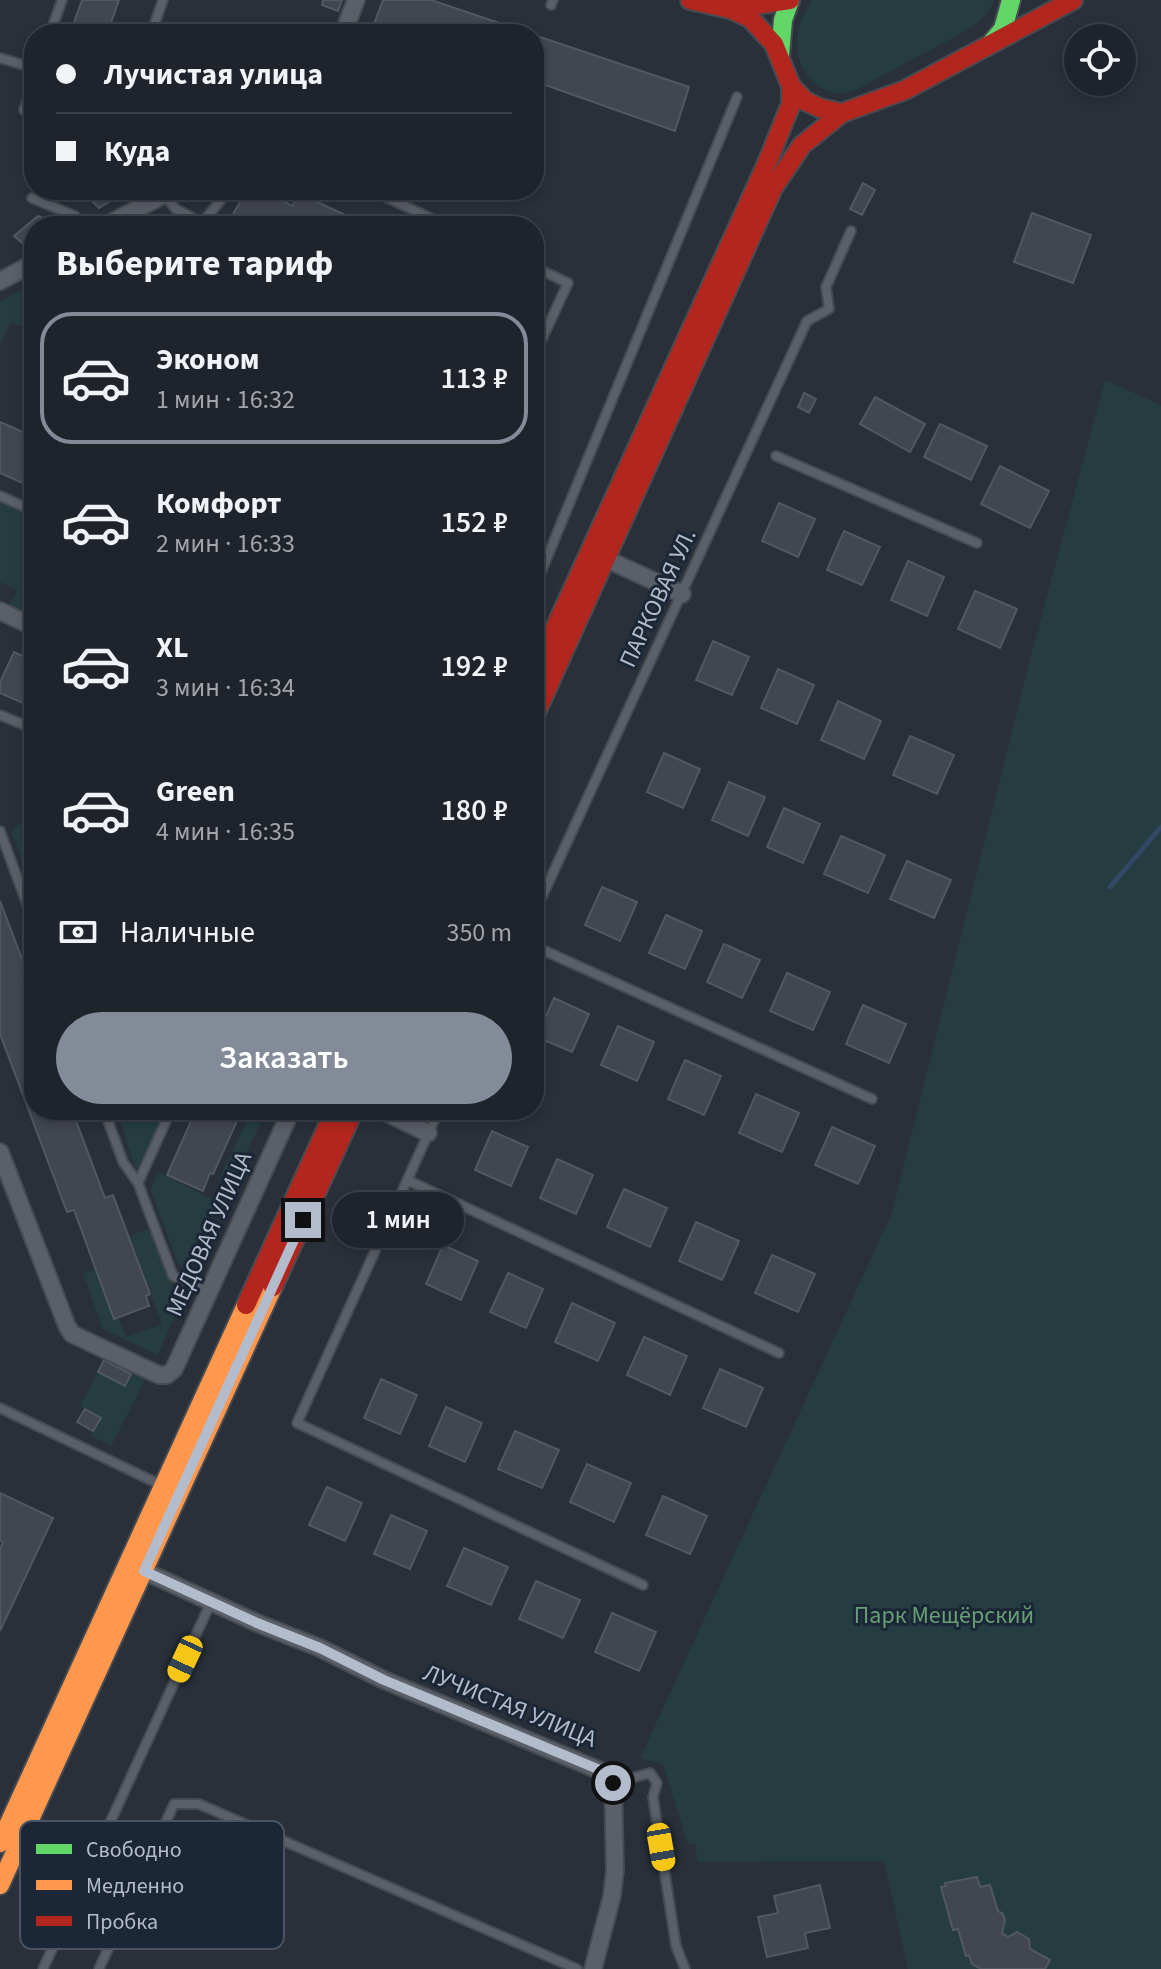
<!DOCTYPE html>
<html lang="ru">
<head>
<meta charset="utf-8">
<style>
	body { margin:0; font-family:"Source Sans 3",sans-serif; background:#272c34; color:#f1f3f6; height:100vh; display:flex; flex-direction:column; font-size:30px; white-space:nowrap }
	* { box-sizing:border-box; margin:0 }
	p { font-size:26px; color:#a1a4a9 }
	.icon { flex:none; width:44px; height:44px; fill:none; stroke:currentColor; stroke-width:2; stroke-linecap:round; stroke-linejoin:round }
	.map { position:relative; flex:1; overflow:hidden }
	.details { position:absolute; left:24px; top:216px; width:520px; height:904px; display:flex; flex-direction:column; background:#1f242c; border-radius:32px; box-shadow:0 4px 12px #0003,0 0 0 2px #3c4148 }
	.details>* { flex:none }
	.hud { position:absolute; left:24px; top:24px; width:520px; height:176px; border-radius:32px; box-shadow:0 4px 12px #0003,0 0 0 2px #3c4148; display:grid; align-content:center; height:176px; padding:0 32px; background:#1f242c }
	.controls { position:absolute; left:1064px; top:24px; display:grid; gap:16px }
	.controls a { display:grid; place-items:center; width:72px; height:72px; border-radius:50%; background:#1f242c; box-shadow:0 4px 12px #0003,0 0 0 2px #3c4148; font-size:40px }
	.end { position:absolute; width:36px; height:36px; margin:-18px; border:10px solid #b3bccc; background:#111; box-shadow:0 0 0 4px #111 }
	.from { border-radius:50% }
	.bubble { position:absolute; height:56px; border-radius:28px; background:#1f242c; box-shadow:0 4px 12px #0003,0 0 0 2px #3c4148; font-size:26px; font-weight:600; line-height:56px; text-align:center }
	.car { position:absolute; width:24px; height:48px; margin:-24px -12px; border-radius:10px; box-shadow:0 0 6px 2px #0007; background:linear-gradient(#f5c518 24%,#345 0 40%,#f5c518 0 76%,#345 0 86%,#f5c518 0) }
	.hud b { display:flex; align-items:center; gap:28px; height:76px; font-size:30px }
	.hud b+b { border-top:2px solid #3c4148 }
	.hud i { width:20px; height:20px; background:#f1f3f6 }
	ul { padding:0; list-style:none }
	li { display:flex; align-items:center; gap:24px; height:132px; margin:0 16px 12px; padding:0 16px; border:4px solid transparent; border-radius:32px }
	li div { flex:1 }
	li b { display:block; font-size:30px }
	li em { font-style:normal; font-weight:600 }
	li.selected { border-color:#838b99 }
	li>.icon { width:72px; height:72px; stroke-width:1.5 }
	h2 { padding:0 32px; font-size:36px; line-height:96px }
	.pay { display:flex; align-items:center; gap:20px; height:88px; padding:0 32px; font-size:30px }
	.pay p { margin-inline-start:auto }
	.cta { display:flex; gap:16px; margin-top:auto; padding:16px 32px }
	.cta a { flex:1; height:92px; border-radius:48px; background:#838b99; color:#fff; font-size:32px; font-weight:600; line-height:92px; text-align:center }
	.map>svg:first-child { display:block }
</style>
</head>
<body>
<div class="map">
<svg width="1161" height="1969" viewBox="0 0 1161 1969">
	<rect width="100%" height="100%" fill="#29303a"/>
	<path fill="#253d41" d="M 812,0 L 994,0 L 989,11 L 976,24 C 948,42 918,56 889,72 C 876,79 859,90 844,93 C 826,96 807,80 801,64 C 792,41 799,20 812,0 Z
		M 34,283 L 34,332 L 11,322 L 0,345 L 0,301 Z
		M 1105,380 L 1161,405 L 1161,1969 L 908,1969 L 884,1861 L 698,1862 L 695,1844 L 688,1844 L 663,1764 L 640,1758 L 892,1213 L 1033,648 Z
		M 0,502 L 34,516 L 34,610 L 19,620 L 5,613 L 17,590 L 0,582 Z
		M 34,821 L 34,892 L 12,834 L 14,826 Z
		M 124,1110 L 171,1110 L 144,1171 L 135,1167 L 119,1117 Z
		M 252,1110 L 264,1116 L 232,1182 L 220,1177 Z
		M 157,1172 L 210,1198 L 215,1206 L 184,1267 L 178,1264 L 151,1190 Z
		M 149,1228 L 180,1303 L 158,1355 L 103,1329 L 83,1274 L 100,1267 L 126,1337 L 162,1324 L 130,1236 Z
		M 134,1369 L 147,1376 L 111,1446 L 91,1436 L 100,1418 L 80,1406 L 98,1372 L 125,1385 Z"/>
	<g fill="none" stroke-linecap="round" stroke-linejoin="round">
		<path stroke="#334866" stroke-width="5" d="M 1110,887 L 1161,827"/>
	</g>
	<path fill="#414650" stroke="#515862" stroke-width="2" d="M 82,0 L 119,0 L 107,34 L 70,34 Z
		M 323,0 L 342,0 L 338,11 L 322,5 Z
		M 383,0 L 431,0 L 532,34 L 402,34 L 374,24 Z
		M 534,35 L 689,87 L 675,131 L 534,81 Z
		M 863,183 L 875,190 L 862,215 L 850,209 Z
		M 48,190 L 78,190 L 75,199 Z
		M 98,190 L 111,190 L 118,196 L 99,208 L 90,199 Z
		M 300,194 L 369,226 L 229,226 L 234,212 L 241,201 L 261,197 L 281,200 L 292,206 Z
		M 1032,213 L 1091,235 L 1073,283 L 1014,262 Z
		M 38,216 L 61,226 L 34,226 L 34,244 L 27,247 L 14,236 Z
		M 804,393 L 816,399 L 809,413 L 798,407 Z
		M 875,397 L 925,424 L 910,452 L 860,424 Z
		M 0,422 L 34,437 L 34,488 L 0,473 Z
		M 940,424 L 987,446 L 971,480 L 924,457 Z
		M 1000,466 L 1049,491 L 1030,528 L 981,504 Z
		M 779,503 L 815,519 L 798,557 L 762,541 Z
		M 844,531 L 880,547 L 862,585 L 827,570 Z
		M 908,561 L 944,577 L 927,616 L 891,600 Z
		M 975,591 L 1017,609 L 1000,648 L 958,629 Z
		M 713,641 L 749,657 L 732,695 L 696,680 Z
		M 14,652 L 34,661 L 34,708 L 0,693 L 0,682 Z
		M 778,669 L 814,685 L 797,724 L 761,708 Z
		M 838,701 L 881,721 L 864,759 L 821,740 Z
		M 910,736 L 954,755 L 937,794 L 893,775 Z
		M 664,753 L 700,769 L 683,808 L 647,792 Z
		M 729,782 L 765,797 L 748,836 L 712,820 Z
		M 784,808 L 820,824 L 803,863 L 767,847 Z
		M 841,836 L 885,855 L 868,893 L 824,874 Z
		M 907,861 L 951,880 L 934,918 L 890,899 Z
		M 602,887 L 637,902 L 620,941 L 585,925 Z
		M 0,901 L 28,975 L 22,977 L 34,1009 L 34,1110 L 72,1110 L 105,1198 L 113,1195 L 150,1294 L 146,1296 L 149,1306 L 114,1319 L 74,1210 L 67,1212 L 0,1034 Z
		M 666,915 L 702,931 L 685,969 L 649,953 Z
		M 724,944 L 760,960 L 742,998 L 707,982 Z
		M 787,973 L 830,992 L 813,1030 L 770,1011 Z
		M 554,998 L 589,1014 L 572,1052 L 537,1037 Z
		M 863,1005 L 906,1024 L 889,1063 L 846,1044 Z
		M 618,1026 L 654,1042 L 637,1081 L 601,1065 Z
		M 685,1060 L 721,1076 L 704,1115 L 668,1099 Z
		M 756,1094 L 799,1113 L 782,1152 L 739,1133 Z
		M 196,1110 L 242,1110 L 213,1174 L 210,1173 L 203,1191 L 167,1175 Z
		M 832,1127 L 875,1146 L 858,1184 L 815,1165 Z
		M 492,1131 L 528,1147 L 511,1186 L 475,1170 Z
		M 557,1159 L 593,1175 L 576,1214 L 540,1198 Z
		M 624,1189 L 667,1208 L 650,1247 L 607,1227 Z
		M 696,1222 L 739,1241 L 722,1280 L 679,1261 Z
		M 443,1245 L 478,1261 L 461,1300 L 426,1284 Z
		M 772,1255 L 815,1274 L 798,1312 L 755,1293 Z
		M 508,1273 L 543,1289 L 526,1328 L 490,1312 Z
		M 572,1303 L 615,1323 L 598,1361 L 555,1342 Z
		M 644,1337 L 687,1356 L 670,1395 L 627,1375 Z
		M 104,1360 L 131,1374 L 125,1386 L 98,1372 Z
		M 720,1369 L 763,1388 L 746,1427 L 703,1408 Z
		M 381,1379 L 417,1395 L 400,1434 L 364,1418 Z
		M 446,1407 L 482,1423 L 465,1462 L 429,1446 Z
		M 85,1409 L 101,1418 L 93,1431 L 77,1422 Z
		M 515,1431 L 559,1450 L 542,1488 L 498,1469 Z
		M 587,1464 L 631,1483 L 614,1522 L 570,1502 Z
		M 327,1487 L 362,1503 L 345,1541 L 309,1525 Z
		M 0,1493 L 53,1518 L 0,1631 L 0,1549 L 3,1542 L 0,1541 Z
		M 663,1496 L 707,1516 L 690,1554 L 646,1535 Z
		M 391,1515 L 427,1531 L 410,1569 L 374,1554 Z
		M 464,1548 L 508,1567 L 491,1605 L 447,1586 Z
		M 536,1581 L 580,1600 L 563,1638 L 519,1619 Z
		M 612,1613 L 656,1632 L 639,1671 L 595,1652 Z
		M 977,1877 L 980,1887 L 990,1885 L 998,1911 L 1003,1914 L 1005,1920 L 1002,1933 L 1008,1937 L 1017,1932 L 1029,1939 L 1030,1949 L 1050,1960 L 1045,1969 L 981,1969 L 972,1964 L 969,1955 L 966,1956 L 958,1929 L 953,1930 L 941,1887 L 946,1886 L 945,1883 Z
		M 820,1885 L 830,1928 L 805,1933 L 808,1948 L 767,1957 L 758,1917 L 778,1913 L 774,1896 Z"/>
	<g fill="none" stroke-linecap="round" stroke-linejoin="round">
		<g stroke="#464b52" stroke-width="12">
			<path id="lane" d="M 551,5 L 553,0
				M 50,34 L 62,0
				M 151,34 L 163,0
				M 0,58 L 34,68
				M 24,110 L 34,79
				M 371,190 L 447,226
				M 164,195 L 176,209 L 208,226
				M 32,198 L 75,216 L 83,226
				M 403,205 L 406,190
				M 202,223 L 229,190
				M 534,267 L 568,283 L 534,356
				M 776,456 L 977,543
				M 0,496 L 34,511
				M 534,589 L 737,97
				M 0,715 L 34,729
				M 0,831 L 34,923
				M 534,914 L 807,321 L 829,309 L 826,287 L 851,231
				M 534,946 L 872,1099
				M 104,1110 L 123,1162 L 138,1183
				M 171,1110 L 138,1183 L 173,1276 L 209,1292
				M 439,1110 L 297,1423 L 643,1585
				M 407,1180 L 779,1353
				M 0,1408 L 161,1485
				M 613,1783 L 650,1773 L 657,1783 L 653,1797 L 676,1946 L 685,1969
				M 43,1969 L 211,1602
				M 99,1969 L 174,1804 L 199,1804 L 577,1969"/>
		</g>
		<g stroke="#464b52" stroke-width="20">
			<path id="street" d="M 343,34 L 356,0
				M 105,226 L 173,190
				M 0,281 L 34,263
				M 606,559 L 682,594
				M 0,611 L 34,627
				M 381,1110 L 428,1133
				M 0,1152 L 67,1326 L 72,1334 L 159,1375 L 167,1375 L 174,1369 L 290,1113 L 288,1110
				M 144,1571 L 257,1623 L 320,1648 L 384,1680 L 608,1774 L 613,1783 L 615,1870 L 612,1896 L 593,1969"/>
		</g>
		<g stroke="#464b52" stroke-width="22">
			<path id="fast" d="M 992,42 L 1003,29 L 1011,0
				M 780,55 L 783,20 L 790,0"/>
		</g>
		<g stroke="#464b52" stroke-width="22">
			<path id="slow" d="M 0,1843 L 246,1305
				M 0,1885 L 273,1287"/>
		</g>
		<g stroke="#464b52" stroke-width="22">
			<path id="jam" d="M 690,0 L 730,9 L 750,18 L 774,44 L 791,86 L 805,101 L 820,108 L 842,113 L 905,90 L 1073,0
				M 730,9 L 790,0
				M 534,674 L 767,163 L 791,104 L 791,86
				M 534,717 L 773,188 L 802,145 L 842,113
				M 273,1287 L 354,1110
				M 246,1305 L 335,1110"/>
		</g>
		<use href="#lane" stroke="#5a5f68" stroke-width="8"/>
		<use href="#street" stroke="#5a5f68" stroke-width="16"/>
		<use href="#fast" stroke="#63d668" stroke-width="18"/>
		<use href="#slow" stroke="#ff974d" stroke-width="18"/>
		<use href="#jam" stroke="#b3261e" stroke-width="18"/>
	</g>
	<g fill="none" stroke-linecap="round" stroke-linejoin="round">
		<path stroke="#b3bccc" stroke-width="10" d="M 303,1220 L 144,1571 L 257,1623 L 320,1648 L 384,1680 L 600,1770 L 608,1774 L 613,1783"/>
	</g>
	<g text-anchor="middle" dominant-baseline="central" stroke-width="6" stroke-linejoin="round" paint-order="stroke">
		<g font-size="24" fill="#b3bccc" stroke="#1b2636">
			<text transform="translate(658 598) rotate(-65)">ПАРКОВАЯ УЛ.</text>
			<text transform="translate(209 1234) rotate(-66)">МЕДОВАЯ УЛИЦА</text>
			<text transform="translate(510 1706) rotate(22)">ЛУЧИСТАЯ УЛИЦА</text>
		</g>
		<g font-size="24" fill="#679f74" stroke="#1b2636">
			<text x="944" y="1615">Парк Мещёрский</text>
		</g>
	</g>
	<rect x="20" y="1821" width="264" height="128" rx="12" fill="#1b2636" stroke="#495363" stroke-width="2"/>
	<rect x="36" y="1844" width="36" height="10" fill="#63d668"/>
	<rect x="36" y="1880" width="36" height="10" fill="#ff974d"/>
	<rect x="36" y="1916" width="36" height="10" fill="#b3261e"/>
	<g font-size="22" fill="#b3bccc">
		<text x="86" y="1857">Свободно</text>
		<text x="86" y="1893">Медленно</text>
		<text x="86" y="1929">Пробка</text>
	</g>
</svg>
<div class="controls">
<a><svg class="icon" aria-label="locate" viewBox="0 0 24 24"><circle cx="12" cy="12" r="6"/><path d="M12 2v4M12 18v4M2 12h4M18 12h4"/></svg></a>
</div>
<i class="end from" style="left:613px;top:1783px"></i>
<i class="end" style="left:303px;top:1220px"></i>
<div class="bubble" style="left:332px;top:1192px;width:132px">1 мин</div>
<i class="car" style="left:185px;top:1659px;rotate:205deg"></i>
<i class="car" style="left:661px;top:1847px;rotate:170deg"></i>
<div class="hud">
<b><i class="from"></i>Лучистая улица</b>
<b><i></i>Куда</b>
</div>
<section class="details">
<h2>Выберите тариф</h2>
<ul>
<li class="selected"><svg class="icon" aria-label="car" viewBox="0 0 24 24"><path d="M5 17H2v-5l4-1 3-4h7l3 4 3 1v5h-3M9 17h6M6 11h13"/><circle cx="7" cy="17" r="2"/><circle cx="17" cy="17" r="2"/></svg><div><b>Эконом</b><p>1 мин · 16:32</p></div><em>113 ₽</em></li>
<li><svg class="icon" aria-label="car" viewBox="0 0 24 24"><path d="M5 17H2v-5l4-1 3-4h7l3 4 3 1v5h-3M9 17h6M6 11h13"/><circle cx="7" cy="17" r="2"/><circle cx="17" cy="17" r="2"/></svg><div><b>Комфорт</b><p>2 мин · 16:33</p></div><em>152 ₽</em></li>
<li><svg class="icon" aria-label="car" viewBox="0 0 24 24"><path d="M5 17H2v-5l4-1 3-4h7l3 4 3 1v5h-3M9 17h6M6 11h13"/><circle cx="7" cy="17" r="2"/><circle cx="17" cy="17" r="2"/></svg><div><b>XL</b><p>3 мин · 16:34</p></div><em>192 ₽</em></li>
<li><svg class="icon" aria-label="car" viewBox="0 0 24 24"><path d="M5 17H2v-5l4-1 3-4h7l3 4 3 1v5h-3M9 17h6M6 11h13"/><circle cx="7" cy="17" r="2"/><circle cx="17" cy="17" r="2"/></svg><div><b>Green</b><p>4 мин · 16:35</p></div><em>180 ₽</em></li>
</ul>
<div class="pay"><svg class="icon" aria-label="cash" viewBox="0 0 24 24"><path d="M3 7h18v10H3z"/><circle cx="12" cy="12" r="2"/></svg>Наличные<p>350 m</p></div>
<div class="cta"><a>Заказать</a></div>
</section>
</div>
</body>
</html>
